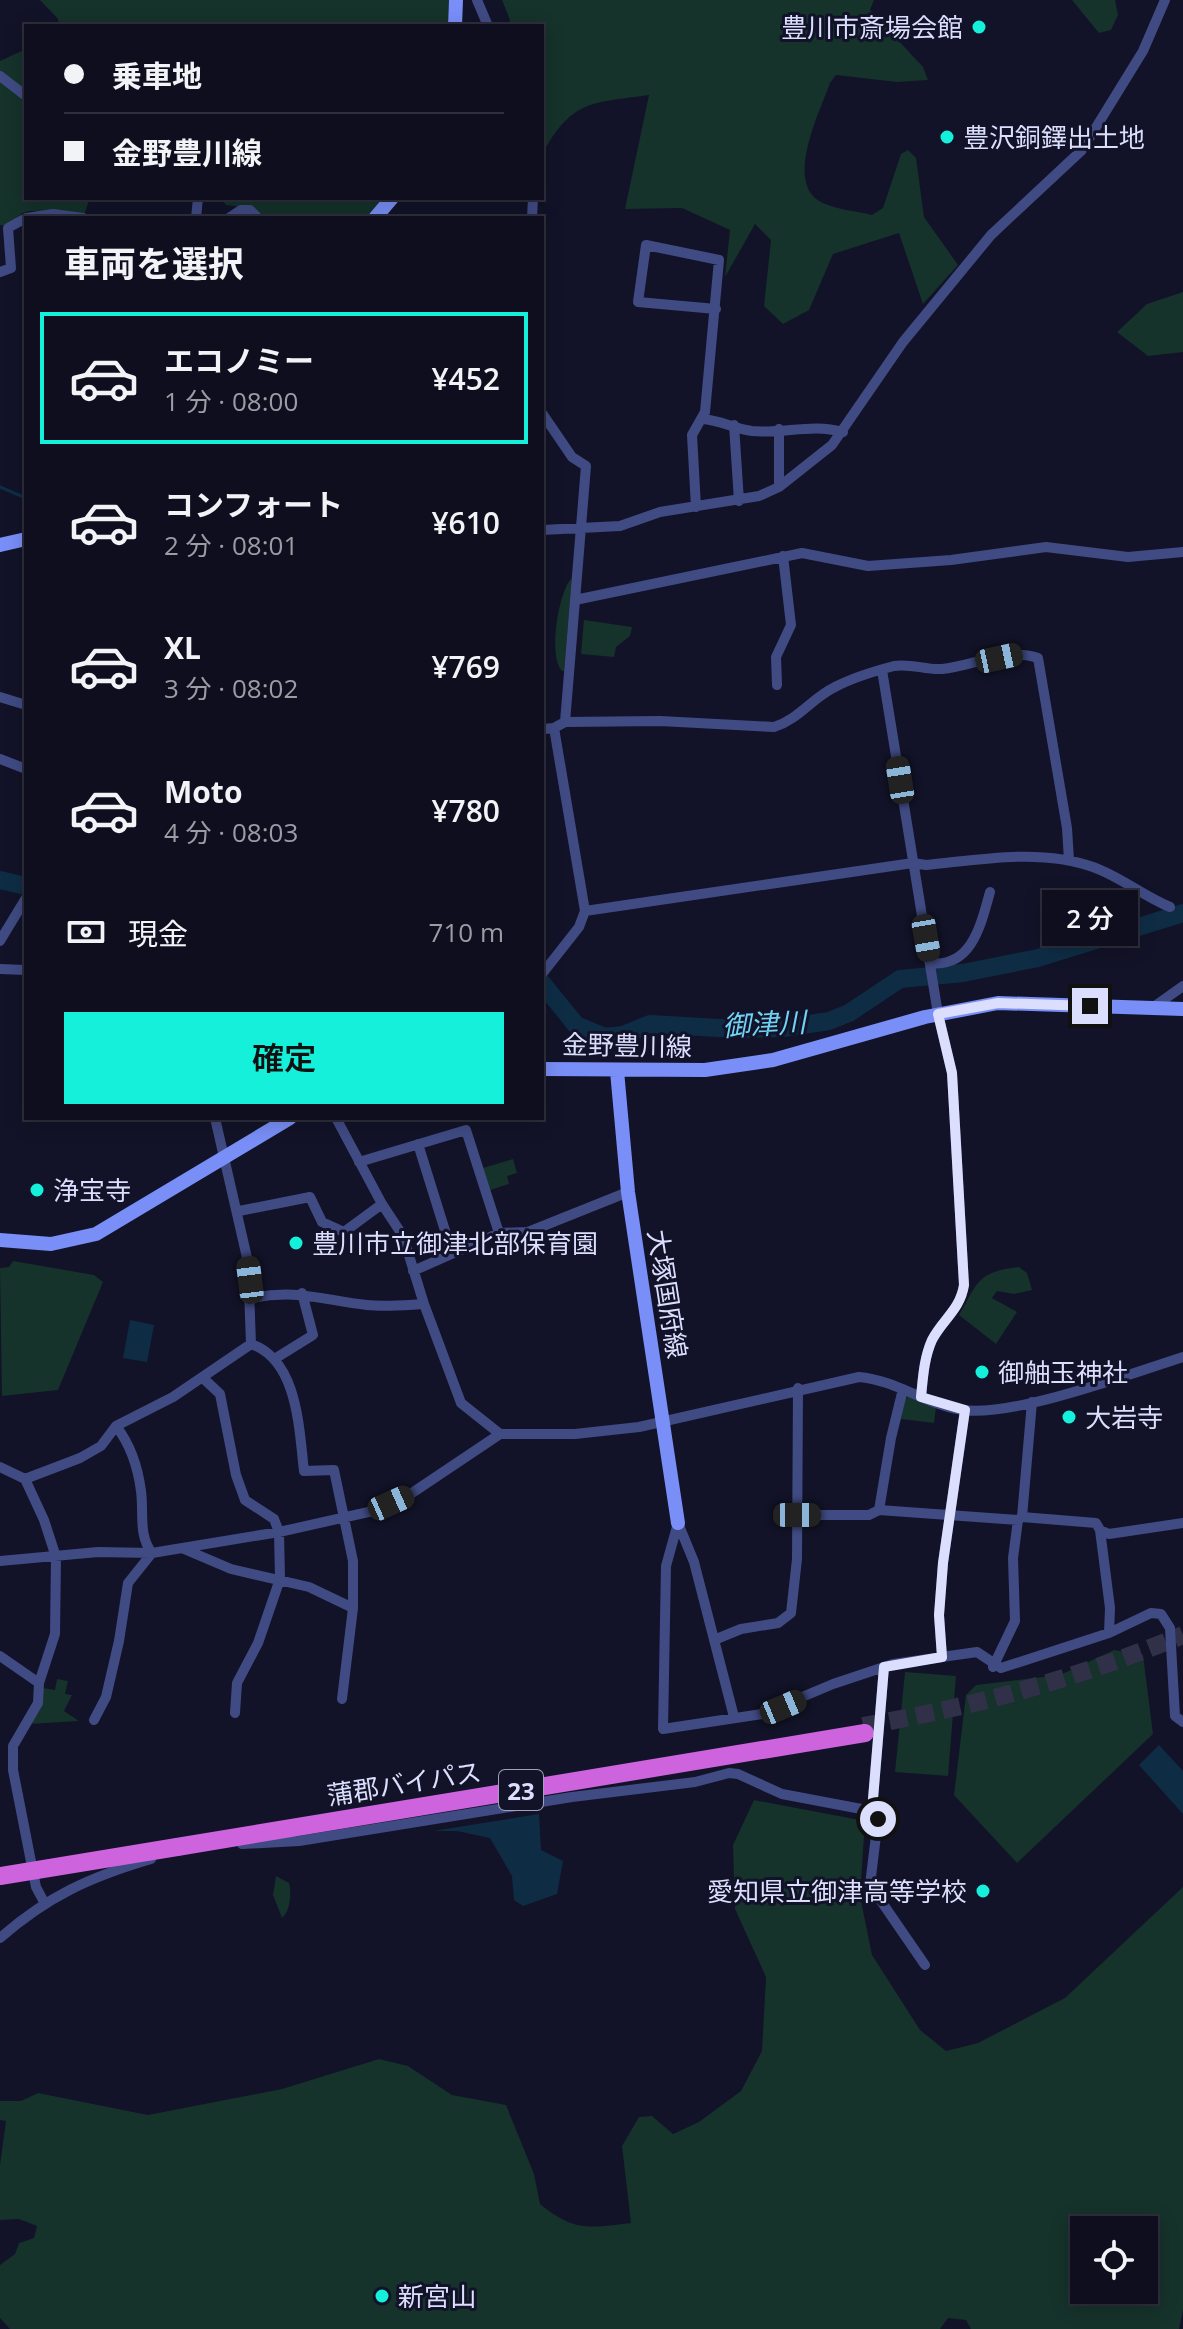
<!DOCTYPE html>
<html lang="ja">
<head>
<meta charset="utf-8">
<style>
	body { margin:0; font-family:"Open Sans","Noto Sans JP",sans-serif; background:#171727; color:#f1f3f6; height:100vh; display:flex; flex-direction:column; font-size:30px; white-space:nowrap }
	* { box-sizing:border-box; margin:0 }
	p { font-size:26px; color:#9b9ca4 }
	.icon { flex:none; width:44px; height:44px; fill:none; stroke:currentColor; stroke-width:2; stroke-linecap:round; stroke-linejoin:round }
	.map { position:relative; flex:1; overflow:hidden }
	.side { position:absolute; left:24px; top:216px; width:520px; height:904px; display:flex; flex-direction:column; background:#0e0e1e; border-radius:0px; box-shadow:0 4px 20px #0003,0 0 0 2px #2e2e3c }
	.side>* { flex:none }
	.guide { position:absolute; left:24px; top:24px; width:520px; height:176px; border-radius:0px; box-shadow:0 4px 20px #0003,0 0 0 2px #2e2e3c; display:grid; align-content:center; height:176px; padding:0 40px; background:#0e0e1e }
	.buttons { position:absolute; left:1070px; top:2216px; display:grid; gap:16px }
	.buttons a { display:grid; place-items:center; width:88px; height:88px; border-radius:0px; background:#0e0e1e; box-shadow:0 4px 20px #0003,0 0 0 2px #2e2e3c; font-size:40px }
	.end { position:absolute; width:36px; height:36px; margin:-18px; border:10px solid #dbdefd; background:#111; box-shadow:0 0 0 4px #111 }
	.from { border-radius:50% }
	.bubble { position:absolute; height:56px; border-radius:0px; background:#0e0e1e; box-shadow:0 4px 20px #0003,0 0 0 2px #2e2e3c; font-size:26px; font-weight:600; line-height:56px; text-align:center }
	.car { position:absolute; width:24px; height:48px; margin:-24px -12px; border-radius:10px; box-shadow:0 0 6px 2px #0007; background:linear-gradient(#222 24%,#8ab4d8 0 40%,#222 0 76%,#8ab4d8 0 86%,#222 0) }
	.guide b { display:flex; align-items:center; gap:28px; height:76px; font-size:30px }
	.guide b+b { border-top:2px solid #2e2e3c }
	.guide i { width:20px; height:20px; background:#f1f3f6 }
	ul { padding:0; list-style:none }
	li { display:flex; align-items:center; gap:24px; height:132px; margin:0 16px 12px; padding:0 24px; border:4px solid transparent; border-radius:0px }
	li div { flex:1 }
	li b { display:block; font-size:30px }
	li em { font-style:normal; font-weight:600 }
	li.selected { border-color:#14f0da }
	li>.icon { width:72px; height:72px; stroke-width:1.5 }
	h2 { padding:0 40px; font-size:36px; line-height:96px }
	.pay { display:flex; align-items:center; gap:20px; height:88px; padding:0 40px; font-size:30px }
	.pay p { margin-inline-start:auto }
	.action { display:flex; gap:16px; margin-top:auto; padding:16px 40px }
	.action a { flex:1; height:92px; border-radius:0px; background:#14f0da; color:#111; font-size:32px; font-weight:600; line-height:92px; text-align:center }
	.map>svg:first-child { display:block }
</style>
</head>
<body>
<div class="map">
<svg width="1183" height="2329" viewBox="0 0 1183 2329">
	<rect width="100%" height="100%" fill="#121328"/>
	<path fill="#15322b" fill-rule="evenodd" d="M 40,0 L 449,0 L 448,26 L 59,26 L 58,19 Z
		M 502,0 L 874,0 L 870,10 L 923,67 L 928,80 L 897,82 L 836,75 L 830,83 C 819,114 783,185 823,203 C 838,210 857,211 872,215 L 883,208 L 901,154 L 908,150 L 916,158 L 924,217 L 958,265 L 923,304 L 899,233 L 833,254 L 809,310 L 783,324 L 764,306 L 771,240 L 755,224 L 725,277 L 730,230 L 682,208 L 625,209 L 649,95 C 594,103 573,99 544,151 L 542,26 L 508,26 L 510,20 Z
		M 1072,0 L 1115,0 L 1118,15 L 1111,30 L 1099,33 Z
		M 26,49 L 26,198 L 90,198 L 84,215 L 31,211 L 22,213 L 9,226 L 0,225 L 0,61 Z
		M 221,198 L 386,198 L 368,218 L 261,218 L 249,208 L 226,205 Z
		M 1183,292 L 1183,352 L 1148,356 L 1117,332 L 1147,304 Z
		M 572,578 L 564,671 L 562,671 C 548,658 558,591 572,578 Z
		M 584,620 L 632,627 L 630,636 L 616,647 L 614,657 L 581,654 Z
		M 513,1159 L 517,1173 L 507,1176 L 509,1184 L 490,1190 L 483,1168 Z
		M 13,1261 L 94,1275 L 103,1282 L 58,1390 L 2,1396 L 0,1268 L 9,1267 Z
		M 1019,1267 L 1027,1273 L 1032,1290 L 1014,1294 L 997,1291 L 992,1298 L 1017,1312 L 996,1344 L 959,1315 C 978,1283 976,1272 1019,1267 Z
		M 909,1397 L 936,1407 L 934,1423 L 901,1419 L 905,1398 Z
		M 1114,1650 L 1143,1655 L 1153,1734 L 1017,1863 L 954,1795 L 966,1695 L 976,1685 L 1060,1675 Z
		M 905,1672 L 956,1676 L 948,1776 L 895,1772 Z
		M 57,1679 L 68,1681 L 65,1694 L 72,1695 L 64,1711 L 79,1721 L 29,1724 L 43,1688 L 55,1690 Z
		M 754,1800 L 865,1821 L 860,1896 L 872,1955 L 920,2030 L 946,2051 L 978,2043 L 1065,1998 L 1183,1887 L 1183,2310 L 1179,2329 L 971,2329 L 966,2320 L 948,2318 L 940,2329 L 10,2329 L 0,2318 L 0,2265 L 15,2254 L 19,2243 L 34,2238 L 37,2226 L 19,2219 L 0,2220 L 0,2165 L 6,2121 L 0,2120 L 0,2101 L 21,2101 L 38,2093 L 148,2115 L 282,2089 L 379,2059 L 408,2066 L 452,2095 L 506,2105 L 534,2174 L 540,2204 C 575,2232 588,2228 631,2223 L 622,2146 L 639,2117 L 652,2116 L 673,2134 L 699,2122 L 741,2091 L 762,2051 L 766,1977 L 735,1909 L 733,1845 ZM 1084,2230 L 1144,2230 L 1144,2290 L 1084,2290 Z
		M 276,1876 L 289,1883 C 292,1893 290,1912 282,1918 L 273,1895 Z"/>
	<path fill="#0e2d45" d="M 130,1320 L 154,1325 L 147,1362 L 123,1358 Z
		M 1159,1745 L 1183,1771 L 1183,1814 L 1139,1765 Z
		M 539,1814 L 541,1850 L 563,1861 L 557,1894 L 523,1906 L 514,1900 L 512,1876 L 490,1838 L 457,1831 L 433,1831 Z"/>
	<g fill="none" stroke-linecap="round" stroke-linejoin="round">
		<path stroke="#0e2d45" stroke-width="3" d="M 0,487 L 26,498"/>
		<path stroke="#0e2d45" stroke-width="18" d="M 0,880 L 26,886
			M 542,983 L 576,1025 L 605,1037 L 623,1035 L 650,1024 L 736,1029 L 782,1028 L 829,1021 L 849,1013 L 900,979 L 963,973 L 1038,958 L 1183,913"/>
		<path stroke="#303148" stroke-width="18" stroke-dasharray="18 9" stroke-linecap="butt" d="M 863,1726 C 973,1707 1079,1678 1183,1635"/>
		<path stroke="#404b84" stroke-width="10" d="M 477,0 L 488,26
			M 0,76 L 26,96
			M 27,218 L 53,214 L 83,218
			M 196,218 L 198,198
			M 229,218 L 241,210 L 250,210 L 258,218
			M 532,218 L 533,198
			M 0,272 L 11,268 L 8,228 L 26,218
			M 542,413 L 572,457 L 586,466 L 565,722
			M 702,419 C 720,420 735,429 752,431 C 784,434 812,423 843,432
			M 734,425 L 739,501
			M 779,429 L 779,487
			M 696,507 L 692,435 L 705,412 L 719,260 L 646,245 L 638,302 L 716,309
			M 542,530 L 620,526 L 660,512 L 759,496 L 779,487 L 832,445 L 903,342 L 991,235 L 1082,150 L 1143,51 L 1165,0
			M 575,600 L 802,553 L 868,566 L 951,560 L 1046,547 L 1128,557 L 1183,552
			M 882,670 L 938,1014 L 952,1073 L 964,1285 C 960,1310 943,1319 932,1340 C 924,1358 923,1377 921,1397
			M 777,685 L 776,657 L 791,625 L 783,556
			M 0,697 L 26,705
			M 542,729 L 554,728 L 565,722 L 660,721 L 774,727 C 799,719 812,698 835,687 C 852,678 875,671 894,666 C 910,663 925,670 942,669 C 973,666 1009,647 1038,658 L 1067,828 L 1069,860
			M 0,759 L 26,769
			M 585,911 L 913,863 L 926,865 C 979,860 1041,848 1093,867 C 1121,877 1143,896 1170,907
			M 0,941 L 26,898
			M 930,963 C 972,968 981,924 990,892
			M 0,969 L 26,970
			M 542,974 L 579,927 L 585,911 L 554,728
			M 1152,1008 L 1183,986
			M 336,1118 L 382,1204 L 403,1236 L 424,1304 L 461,1403 L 500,1434
			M 418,1144 L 452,1253
			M 359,1162 L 466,1130 L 499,1233
			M 239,1211 L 310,1197 L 322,1222 L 344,1232 L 382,1204
			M 413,1271 L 499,1233 L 528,1232 L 628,1192
			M 248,1299 C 295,1288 322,1300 367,1305 C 385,1307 405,1305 424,1304
			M 251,1344 C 298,1360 299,1429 304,1471 L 334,1470 L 353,1561 L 353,1608 L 342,1699
			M 276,1358 L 313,1335 L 302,1293
			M 204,1379 L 220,1394 L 236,1475 L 245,1500 L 274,1519 L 279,1532 L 280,1579 L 258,1643 L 237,1683 L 235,1713
			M 0,1467 L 25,1479 L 44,1520 L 56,1557 L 55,1634 L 39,1683 L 38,1703 L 13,1746 L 13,1770 L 36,1887 L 44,1902
			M 25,1479 L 80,1458 L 101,1446 L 116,1426 L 173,1397 L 251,1344 L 248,1262 L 215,1118
			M 879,1510 L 891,1438 L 903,1389
			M 797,1515 L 869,1515 L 879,1510 L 1018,1520 L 1022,1517 L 1096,1523 L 1100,1530 L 1109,1534 L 1183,1523
			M 1022,1517 L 1032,1402
			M 678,1523 L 666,1566 L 663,1729 L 762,1714 L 833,1684 L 893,1664 L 977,1652 L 1001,1668 L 1109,1633 L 1151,1613 L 1161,1614 L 1170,1628 L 1175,1716 L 1183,1722
			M 678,1523 L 694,1562 L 734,1717
			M 1100,1530 L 1110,1608 L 1109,1633
			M 184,1549 L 231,1569 L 309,1587 L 353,1608
			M 0,1561 L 98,1552 L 152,1553 L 279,1532 L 373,1511 L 409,1495 L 500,1434 L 575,1434 L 639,1427 L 859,1377 C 896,1380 926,1405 963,1410 C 1014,1417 1130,1374 1183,1357
			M 714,1640 L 741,1629 L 778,1623 L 791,1613 L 797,1559 L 798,1388
			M 0,1656 L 39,1683
			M 942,1657 L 939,1615 L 943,1563 L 965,1410
			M 884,1667 L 872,1811 L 878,1819 L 870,1885 L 925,1965
			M 993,1667 L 1015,1621 L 1013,1558 L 1018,1520
			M 94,1720 L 106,1697 L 119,1641 L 128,1583 L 152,1553 C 138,1535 144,1513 141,1491 C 138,1468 130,1444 116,1426
			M 242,1844 L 299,1841 L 572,1797 L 695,1782 L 729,1773 L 738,1774 L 782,1794 L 872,1811
			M 0,1938 C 48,1896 90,1877 151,1859"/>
		<path stroke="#798ff7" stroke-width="14" d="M 455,26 L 456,0
			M 375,218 L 392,198
			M 0,545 L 26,539
			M 542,1069 L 705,1070 L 773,1060 L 925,1017 L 998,1003 L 1183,1009
			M 617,1071 L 628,1192 L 678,1523
			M 0,1240 L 51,1244 L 96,1234 L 290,1118"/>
		<path stroke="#cd64de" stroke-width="18" d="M 177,1847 L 865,1733"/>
		<path stroke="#cd64de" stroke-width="18" d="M 0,1876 L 177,1847"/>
	</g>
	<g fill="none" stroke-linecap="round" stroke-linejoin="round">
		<path stroke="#dbdefd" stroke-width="10" d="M 878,1819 L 872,1811 L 884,1667 L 942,1657 L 939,1615 L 943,1563 L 965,1410 L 921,1397 C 923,1377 924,1358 932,1340 C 943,1319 960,1310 964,1285 L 952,1073 L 938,1014 L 998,1003 L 1090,1006"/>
	</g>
	<g fill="#14f0da" stroke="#121328" stroke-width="3">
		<circle cx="979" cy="27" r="8"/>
		<circle cx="947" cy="137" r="8"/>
		<circle cx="37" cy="1190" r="8"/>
		<circle cx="296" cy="1243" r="8"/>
		<circle cx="982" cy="1372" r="8"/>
		<circle cx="1069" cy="1417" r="8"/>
		<circle cx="983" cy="1891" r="8"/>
		<circle cx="382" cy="2296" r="8"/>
	</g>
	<g text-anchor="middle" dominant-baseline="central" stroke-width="6" stroke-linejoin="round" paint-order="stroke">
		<rect fill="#121328" stroke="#9fa1bd" stroke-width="2" x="499" y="1770" width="44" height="40" rx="6"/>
		<g font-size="24" font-weight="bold" fill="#dbdefd">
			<text x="521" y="1790">23</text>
		</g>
		<g font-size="26" fill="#dbdefd" stroke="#121328" text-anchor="start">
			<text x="963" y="27" text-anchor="end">豊川市斎場会館</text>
			<text x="963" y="137">豊沢銅鐸出土地</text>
			<text x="53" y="1190">浄宝寺</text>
			<text x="312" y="1243">豊川市立御津北部保育園</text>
			<text x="998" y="1372">御舳玉神社</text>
			<text x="1085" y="1417">大岩寺</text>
			<text x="967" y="1891" text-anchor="end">愛知県立御津高等学校</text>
			<text x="398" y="2296">新宮山</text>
		</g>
		<g font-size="26" fill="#dbdefd" stroke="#121328">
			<text transform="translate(627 1045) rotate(1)">金野豊川線</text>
			<text transform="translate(668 1294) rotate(81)">大塚国府線</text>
			<text transform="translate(404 1783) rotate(-9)">蒲郡バイパス</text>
		</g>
		<g font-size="28" font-style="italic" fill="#70d3f6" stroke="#121328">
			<text transform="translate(764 1023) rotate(-3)">御津川</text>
		</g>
	</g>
</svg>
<div class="buttons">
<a><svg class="icon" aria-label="locate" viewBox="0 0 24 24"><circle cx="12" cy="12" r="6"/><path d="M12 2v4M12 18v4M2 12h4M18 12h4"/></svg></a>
</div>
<i class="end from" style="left:878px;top:1819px"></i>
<i class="end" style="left:1090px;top:1006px"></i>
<div class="bubble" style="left:1042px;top:890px;width:96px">2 分</div>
<i class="car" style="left:999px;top:658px;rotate:78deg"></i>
<i class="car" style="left:900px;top:780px;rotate:351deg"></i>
<i class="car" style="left:926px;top:938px;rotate:170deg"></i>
<i class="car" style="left:250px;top:1280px;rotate:353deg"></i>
<i class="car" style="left:391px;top:1503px;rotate:66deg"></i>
<i class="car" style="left:797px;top:1515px;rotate:90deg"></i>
<i class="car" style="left:783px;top:1707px;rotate:67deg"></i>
<div class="guide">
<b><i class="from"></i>乗車地</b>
<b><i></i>金野豊川線</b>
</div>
<section class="side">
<h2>車両を選択</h2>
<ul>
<li class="selected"><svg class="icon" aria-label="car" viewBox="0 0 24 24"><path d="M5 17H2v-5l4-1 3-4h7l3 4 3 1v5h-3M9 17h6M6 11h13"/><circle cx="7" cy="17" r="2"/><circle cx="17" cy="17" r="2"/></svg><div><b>エコノミー</b><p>1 分 · 08:00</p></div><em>¥452</em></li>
<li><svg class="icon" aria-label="car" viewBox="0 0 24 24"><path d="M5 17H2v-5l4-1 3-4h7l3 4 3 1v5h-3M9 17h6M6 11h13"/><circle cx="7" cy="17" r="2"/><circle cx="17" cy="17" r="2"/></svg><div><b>コンフォート</b><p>2 分 · 08:01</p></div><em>¥610</em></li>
<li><svg class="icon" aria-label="car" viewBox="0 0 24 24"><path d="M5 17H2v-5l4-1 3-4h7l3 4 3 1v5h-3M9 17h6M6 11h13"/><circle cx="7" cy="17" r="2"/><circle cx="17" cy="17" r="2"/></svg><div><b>XL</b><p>3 分 · 08:02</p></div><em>¥769</em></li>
<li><svg class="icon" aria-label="car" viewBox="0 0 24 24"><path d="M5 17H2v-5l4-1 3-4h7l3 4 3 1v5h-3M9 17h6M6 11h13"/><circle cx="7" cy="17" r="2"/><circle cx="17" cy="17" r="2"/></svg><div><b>Moto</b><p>4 分 · 08:03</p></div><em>¥780</em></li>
</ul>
<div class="pay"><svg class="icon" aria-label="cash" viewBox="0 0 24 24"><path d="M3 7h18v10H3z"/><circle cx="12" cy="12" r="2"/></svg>現金<p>710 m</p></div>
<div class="action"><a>確定</a></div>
</section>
</div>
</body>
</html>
